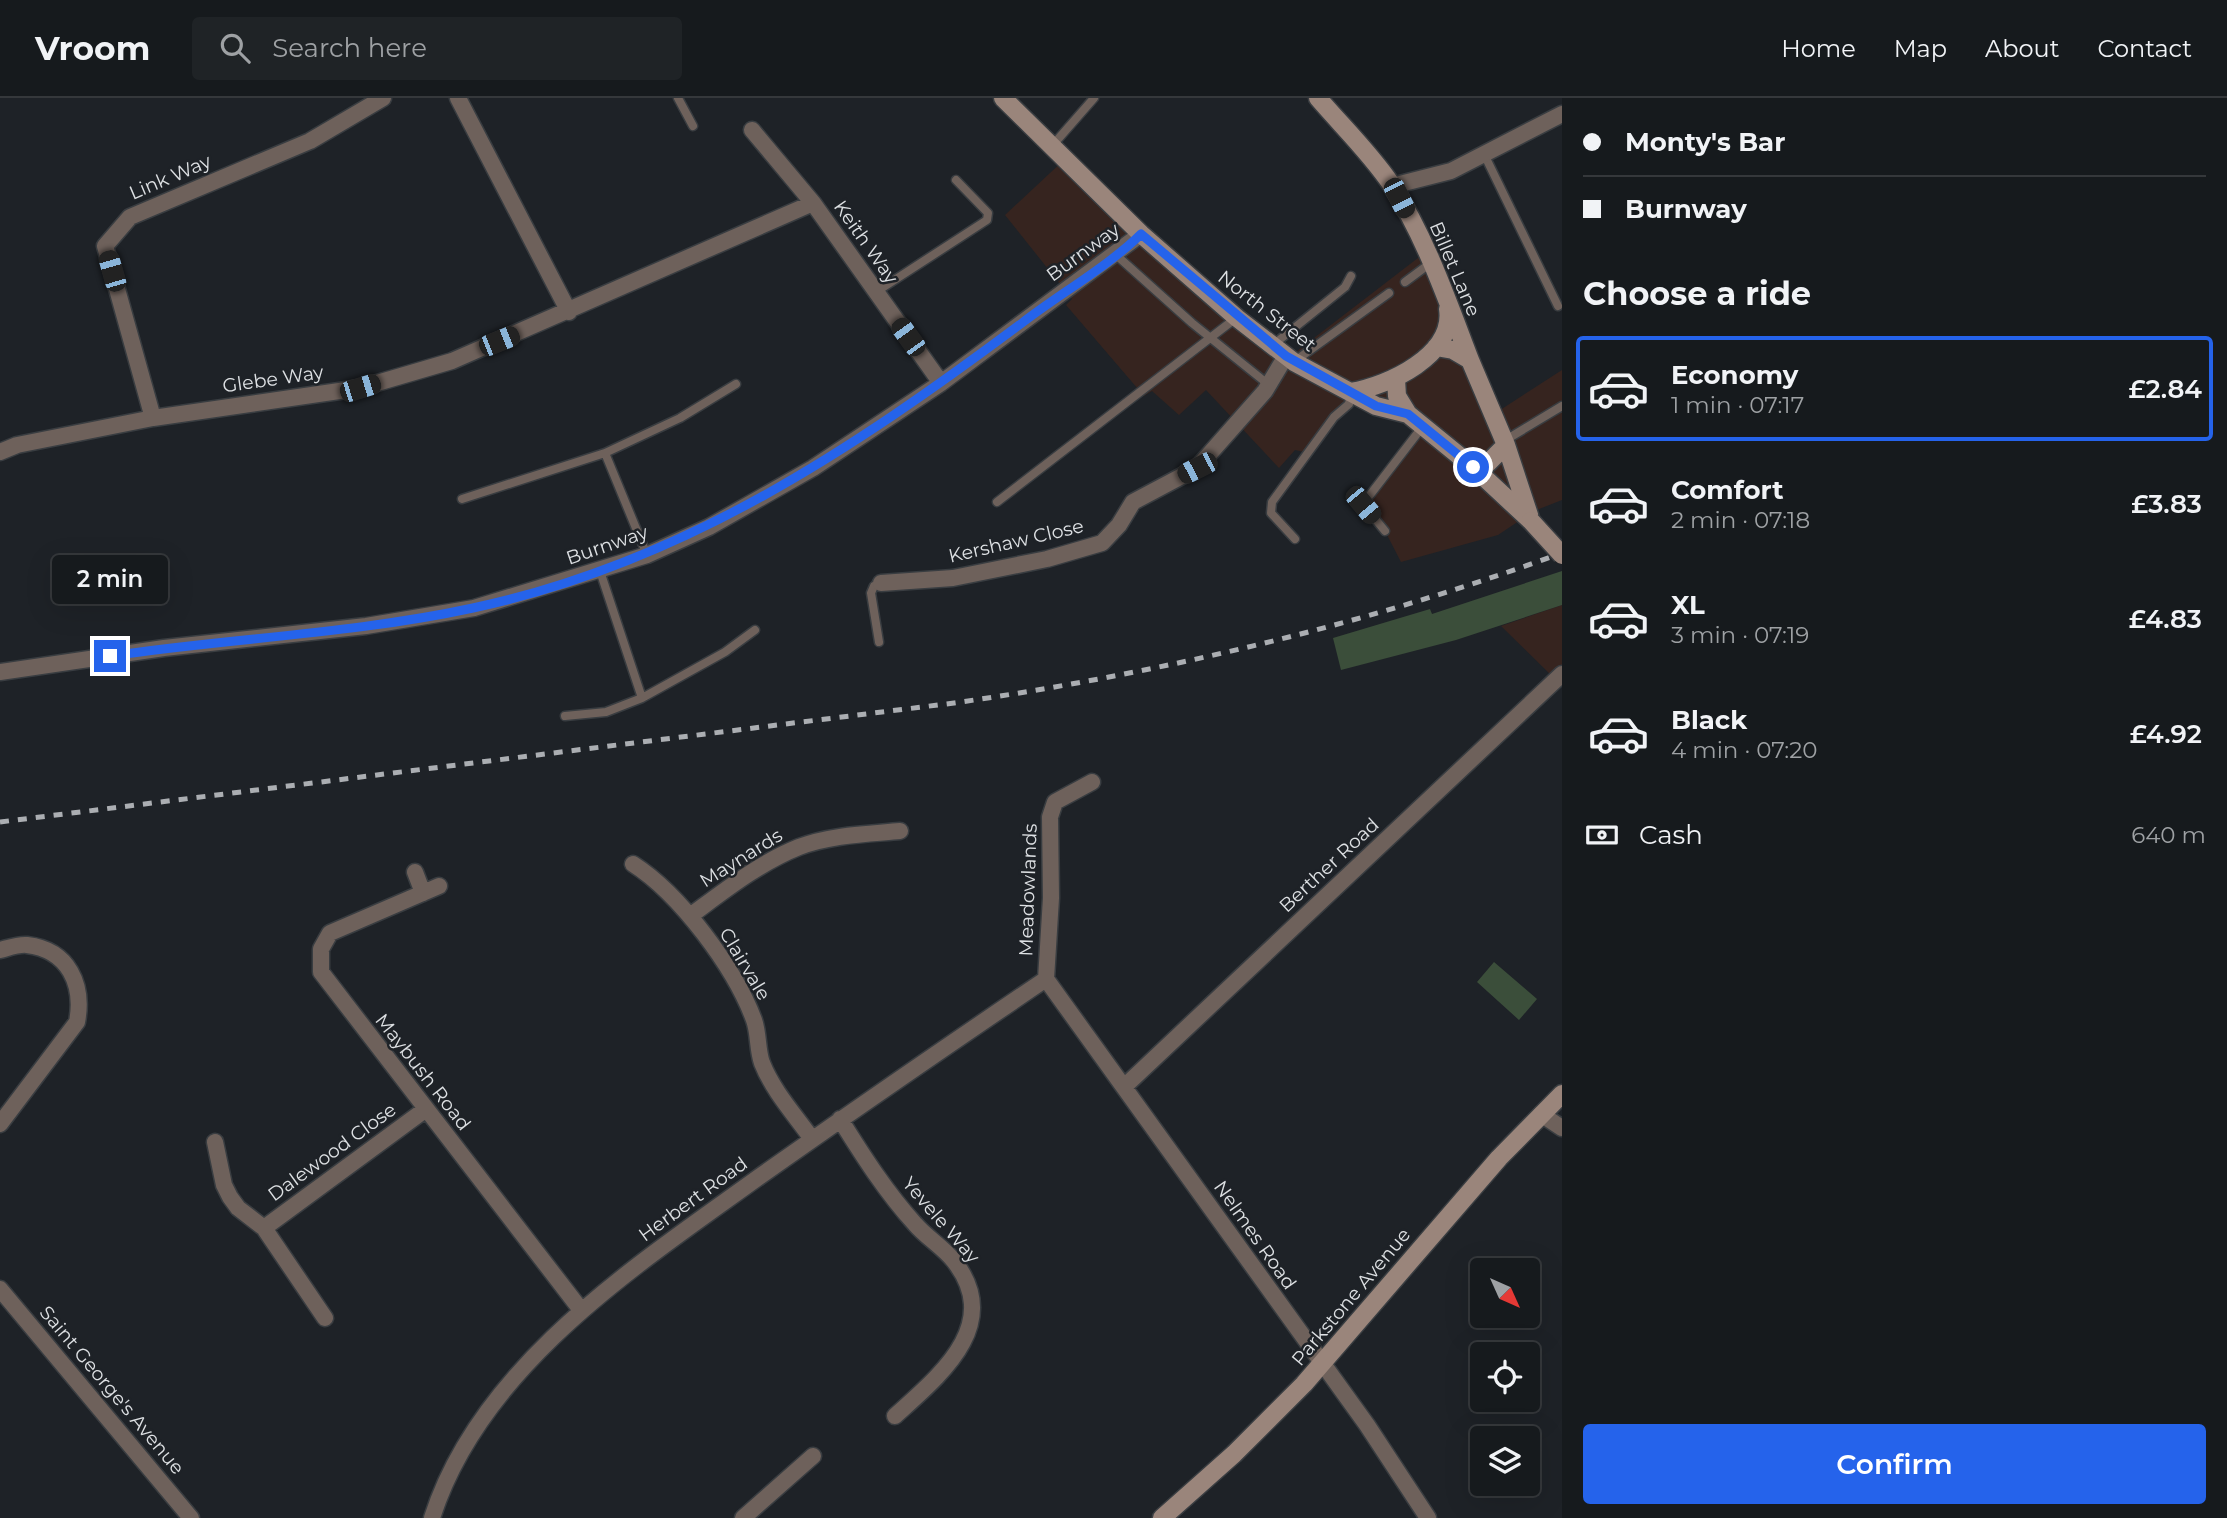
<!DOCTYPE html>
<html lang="en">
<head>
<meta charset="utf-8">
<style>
	body { margin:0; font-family:Montserrat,sans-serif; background:#1f2326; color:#f1f3f6; height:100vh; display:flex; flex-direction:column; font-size:26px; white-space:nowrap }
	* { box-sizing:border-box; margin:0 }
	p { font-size:23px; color:#9ea1a4 }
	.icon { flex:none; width:38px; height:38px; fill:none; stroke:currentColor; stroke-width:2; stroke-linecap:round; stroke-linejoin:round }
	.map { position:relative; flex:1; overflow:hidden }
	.side { display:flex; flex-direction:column; background:#161a1d; width:665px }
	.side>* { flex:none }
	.banner { display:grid; align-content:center; height:154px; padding:0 21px; background:#161a1d }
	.needle { width:46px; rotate:135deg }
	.fabs { position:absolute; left:1470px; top:1160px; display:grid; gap:14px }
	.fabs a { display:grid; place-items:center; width:70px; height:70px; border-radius:7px; background:#161a1d; box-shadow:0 7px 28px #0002,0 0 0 2px #35383b; font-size:35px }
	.end { position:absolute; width:32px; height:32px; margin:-16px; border:9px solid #2563eb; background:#fff; box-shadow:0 0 0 4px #fff }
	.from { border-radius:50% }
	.bubble { position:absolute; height:49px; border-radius:7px; background:#161a1d; box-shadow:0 7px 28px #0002,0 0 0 2px #35383b; font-size:23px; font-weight:600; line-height:49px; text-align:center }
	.car { position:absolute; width:21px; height:42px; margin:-21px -10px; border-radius:9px; box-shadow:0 0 5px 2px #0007; background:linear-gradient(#222 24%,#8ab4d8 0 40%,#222 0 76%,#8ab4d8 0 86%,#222 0) }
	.banner b { display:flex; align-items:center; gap:24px; height:66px; font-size:26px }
	.banner b+b { border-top:2px solid #35383b }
	.banner i { width:18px; height:18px; background:#f1f3f6 }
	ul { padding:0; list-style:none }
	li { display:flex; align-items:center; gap:21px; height:105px; margin:0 14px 10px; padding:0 7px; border:4px solid transparent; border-radius:7px }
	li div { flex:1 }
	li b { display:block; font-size:26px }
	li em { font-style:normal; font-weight:600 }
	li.active { border-color:#2563eb }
	li>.icon { width:63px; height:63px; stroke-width:1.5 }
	h2 { padding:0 21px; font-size:32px; line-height:84px }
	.pay { display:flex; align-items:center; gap:18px; height:77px; padding:0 21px; font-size:26px }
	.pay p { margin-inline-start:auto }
	.primary-button { display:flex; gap:14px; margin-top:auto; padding:14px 21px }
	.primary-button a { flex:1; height:80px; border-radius:7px; background:#2563eb; color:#fff; font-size:28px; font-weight:600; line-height:80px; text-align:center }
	header { display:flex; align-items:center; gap:42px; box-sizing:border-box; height:98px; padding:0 35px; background:#161a1d; border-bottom:2px solid #35383b }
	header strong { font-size:33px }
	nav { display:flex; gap:38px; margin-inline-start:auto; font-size:24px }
	.search { width:490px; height:63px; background:#1f2326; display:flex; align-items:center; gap:18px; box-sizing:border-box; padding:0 24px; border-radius:7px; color:#9ea1a4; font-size:26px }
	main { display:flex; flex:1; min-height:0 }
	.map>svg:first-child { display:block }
</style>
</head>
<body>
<header>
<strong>Vroom</strong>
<div class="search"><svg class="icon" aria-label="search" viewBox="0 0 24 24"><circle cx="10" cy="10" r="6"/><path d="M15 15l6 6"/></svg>Search here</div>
<nav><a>Home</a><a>Map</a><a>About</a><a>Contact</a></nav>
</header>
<main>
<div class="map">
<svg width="1562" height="1420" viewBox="0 0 1562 1420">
	<rect width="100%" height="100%" fill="#1e2227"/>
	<path fill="#36241f" d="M 1065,61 L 1288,260 L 1427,153 L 1494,316 L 1562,272 L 1562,402 L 1534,413 L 1498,437 L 1401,464 L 1385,433 L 1363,406 L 1423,329 L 1351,294 L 1349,306 L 1308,355 L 1295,352 L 1279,370 L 1206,292 L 1179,317 L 1152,293 L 1144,298 L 1066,207 L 1072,201 L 1005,117 Z
		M 1562,507 L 1562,576 L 1556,582 L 1501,528 Z"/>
	<path fill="#3b4e3a" d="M 1562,473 L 1562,507 L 1456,542 L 1341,572 L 1333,540 L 1430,511 L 1432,516 Z
		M 1494,864 L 1537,901 L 1519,922 L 1477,884 Z"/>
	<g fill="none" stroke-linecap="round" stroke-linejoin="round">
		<g stroke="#393d41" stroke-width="11">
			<path id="lane" d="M 678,0 L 693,28
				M 1052,48 L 1094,0
				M 1484,56 L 1558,208
				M 1115,156 L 1192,225 L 1269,287
				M 1405,184 L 1432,164
				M 876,194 L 987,122 L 988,115 L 956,82
				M 1273,247 L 1345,189 L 1351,178
				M 1295,263 L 1389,195
				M 1504,343 L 1562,308
				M 605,355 L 647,457
				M 462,401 L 605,355 L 680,320 L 736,286
				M 997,404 L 1236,220
				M 1385,433 L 1363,406 L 1423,328
				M 1295,441 L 1271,415 L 1272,404 L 1334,319 L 1349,306 L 1351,294
				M 600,473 L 642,600 L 725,554 L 755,532
				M 879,544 L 871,495 L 874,488 L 881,485
				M 565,618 L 606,614 L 642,600"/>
		</g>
		<g stroke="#393d41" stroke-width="19">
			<path id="street" d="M 458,0 L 569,214
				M 752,32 L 813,105 L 941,285
				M 1392,88 L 1451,73 L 1562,16
				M 153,320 L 105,148 L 130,119 L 310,43 L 383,0
				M 0,354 L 17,347 L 153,320 L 360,290 L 452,263 L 813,105
				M 881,485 L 953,480 L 1047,461 L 1102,445 L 1119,427 L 1133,404 L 1197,370 L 1265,293 L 1286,258
				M 0,574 L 164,550 L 366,528 L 474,510 L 647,457 L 709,429 L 813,370 L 941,285 L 1141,136
				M 633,766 C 680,796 735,870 754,922 C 759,936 757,951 762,965 C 773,993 795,1017 812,1041
				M 415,774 L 423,795
				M 439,788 L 330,835 L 321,851 L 321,874 L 581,1212
				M 690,818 C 724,793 759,765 799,749 C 830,737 867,736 900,733
				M 0,852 C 8,850 19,846 27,847 C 69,852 84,887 77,924 L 0,1026
				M 1046,881 L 1367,1327 L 1428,1420
				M 1046,881 L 1051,800 L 1050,719 L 1055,704 L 1092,684
				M 1125,988 L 1562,576
				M 1541,1016 L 1562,1030
				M 840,1021 C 863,1058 886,1094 915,1126 C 927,1140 943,1149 954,1163 C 1004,1227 939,1278 895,1318
				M 215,1044 L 224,1087 L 230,1099 L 238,1110 L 264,1130 L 325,1220
				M 264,1130 L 426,1011
				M 0,1191 L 191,1420
				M 432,1420 C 480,1268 637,1167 759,1079 C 854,1012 950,946 1046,881
				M 743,1420 L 813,1358"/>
		</g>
		<g stroke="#393d41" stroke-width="21">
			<path id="secondary" d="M 1003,0 L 1141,136 L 1237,220 L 1294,264 L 1376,308 L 1408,316 L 1473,369 L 1531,423
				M 1318,0 C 1342,28 1370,55 1391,86 C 1426,140 1447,202 1470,262
				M 1436,249 L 1453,252 L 1470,262 L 1506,347 L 1530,420
				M 1396,281 L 1397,298 L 1408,316
				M 1351,294 C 1388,288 1455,257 1448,211
				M 1473,369 L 1488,365 L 1506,347
				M 1162,1420 L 1234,1356 L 1304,1286 L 1499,1060 L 1562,996"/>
		</g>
		<use href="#lane" stroke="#6e615b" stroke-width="8"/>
		<use href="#street" stroke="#6e615b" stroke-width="16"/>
		<use href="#secondary" stroke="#9a857b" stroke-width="18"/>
		<path stroke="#abaeb2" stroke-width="5" stroke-dasharray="9 9" stroke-linecap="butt" d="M 0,724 L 954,605 C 1162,575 1364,527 1562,455"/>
		<g stroke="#393d41" stroke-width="21" stroke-linecap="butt">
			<path id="secondary-bridge" d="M 1531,423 L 1562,457"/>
		</g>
		<use href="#secondary-bridge" stroke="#9a857b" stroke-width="18"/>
	</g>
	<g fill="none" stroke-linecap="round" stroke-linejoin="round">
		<path stroke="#2563eb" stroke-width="9" d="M 110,558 C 230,540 353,536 473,510 C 683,465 852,352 1022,225 C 1058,197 1110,167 1141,136 L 1286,258 L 1376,308 L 1408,316 L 1473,369"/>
	</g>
	<g text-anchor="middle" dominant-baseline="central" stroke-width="5" stroke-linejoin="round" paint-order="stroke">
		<g font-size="19" fill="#dee1e4" stroke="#1e2227">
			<text transform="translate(170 79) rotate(-23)">Link Way</text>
			<text transform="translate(866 144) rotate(55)">Keith Way</text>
			<text transform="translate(1083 154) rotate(-36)">Burnway</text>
			<text transform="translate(1455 171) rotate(67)">Billet Lane</text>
			<text transform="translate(1267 213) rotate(38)">North Street</text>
			<text transform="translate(273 281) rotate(-8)">Glebe Way</text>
			<text transform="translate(1016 443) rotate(-13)">Kershaw Close</text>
			<text transform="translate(607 447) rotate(-19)">Burnway</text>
			<text transform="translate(741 760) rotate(-32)">Maynards</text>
			<text transform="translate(1329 767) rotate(-43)">Berther Road</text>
			<text transform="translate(1028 792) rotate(-88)">Meadowlands</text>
			<text transform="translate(745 866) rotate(59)">Clairvale</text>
			<text transform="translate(423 974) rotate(52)">Maybush Road</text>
			<text transform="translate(332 1054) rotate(-36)">Dalewood Close</text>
			<text transform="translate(693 1101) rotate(-36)">Herbert Road</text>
			<text transform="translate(941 1122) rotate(49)">Yevele Way</text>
			<text transform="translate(1255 1137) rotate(55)">Nelmes Road</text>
			<text transform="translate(1351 1199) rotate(-50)">Parkstone Avenue</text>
			<text transform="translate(112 1292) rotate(50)">Saint George's Avenue</text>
		</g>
	</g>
</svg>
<div class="fabs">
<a><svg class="needle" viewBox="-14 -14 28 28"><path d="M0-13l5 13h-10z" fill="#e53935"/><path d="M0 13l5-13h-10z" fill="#9ea1a4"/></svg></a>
<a><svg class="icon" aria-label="locate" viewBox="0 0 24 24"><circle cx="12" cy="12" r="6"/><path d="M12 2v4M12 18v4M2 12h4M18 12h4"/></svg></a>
<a><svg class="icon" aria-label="layers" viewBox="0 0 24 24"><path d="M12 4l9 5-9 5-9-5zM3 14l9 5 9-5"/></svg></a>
</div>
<i class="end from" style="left:1473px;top:369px"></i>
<i class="end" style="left:110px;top:558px"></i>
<div class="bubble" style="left:52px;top:457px;width:116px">2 min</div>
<i class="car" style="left:1399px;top:100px;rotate:153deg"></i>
<i class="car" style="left:112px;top:173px;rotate:344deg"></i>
<i class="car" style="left:908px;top:239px;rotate:324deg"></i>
<i class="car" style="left:499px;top:243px;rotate:68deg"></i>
<i class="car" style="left:360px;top:290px;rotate:73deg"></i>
<i class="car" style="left:1197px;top:370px;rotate:243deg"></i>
<i class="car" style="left:1363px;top:407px;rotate:140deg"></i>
</div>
<section class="side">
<div class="banner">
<b><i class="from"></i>Monty's Bar</b>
<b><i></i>Burnway</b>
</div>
<h2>Choose a ride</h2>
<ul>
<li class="active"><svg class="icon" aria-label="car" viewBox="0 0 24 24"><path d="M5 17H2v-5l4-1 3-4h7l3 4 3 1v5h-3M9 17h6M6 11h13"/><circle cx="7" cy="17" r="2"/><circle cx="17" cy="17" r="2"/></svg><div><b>Economy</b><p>1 min · 07:17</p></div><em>£2.84</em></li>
<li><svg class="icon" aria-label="car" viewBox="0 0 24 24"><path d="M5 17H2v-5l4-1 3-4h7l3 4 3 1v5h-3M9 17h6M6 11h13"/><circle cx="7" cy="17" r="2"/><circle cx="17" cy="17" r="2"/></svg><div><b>Comfort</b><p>2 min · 07:18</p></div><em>£3.83</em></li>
<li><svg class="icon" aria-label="car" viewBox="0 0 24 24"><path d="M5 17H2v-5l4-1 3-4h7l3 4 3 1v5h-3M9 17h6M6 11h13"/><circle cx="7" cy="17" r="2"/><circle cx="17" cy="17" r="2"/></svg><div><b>XL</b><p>3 min · 07:19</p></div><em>£4.83</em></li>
<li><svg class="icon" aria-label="car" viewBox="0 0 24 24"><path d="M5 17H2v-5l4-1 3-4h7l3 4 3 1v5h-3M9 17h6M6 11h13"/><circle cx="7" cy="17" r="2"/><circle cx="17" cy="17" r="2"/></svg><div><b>Black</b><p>4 min · 07:20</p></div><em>£4.92</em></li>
</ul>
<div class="pay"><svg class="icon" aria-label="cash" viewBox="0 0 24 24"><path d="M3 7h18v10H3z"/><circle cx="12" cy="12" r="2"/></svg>Cash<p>640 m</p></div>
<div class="primary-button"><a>Confirm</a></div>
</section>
</main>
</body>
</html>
